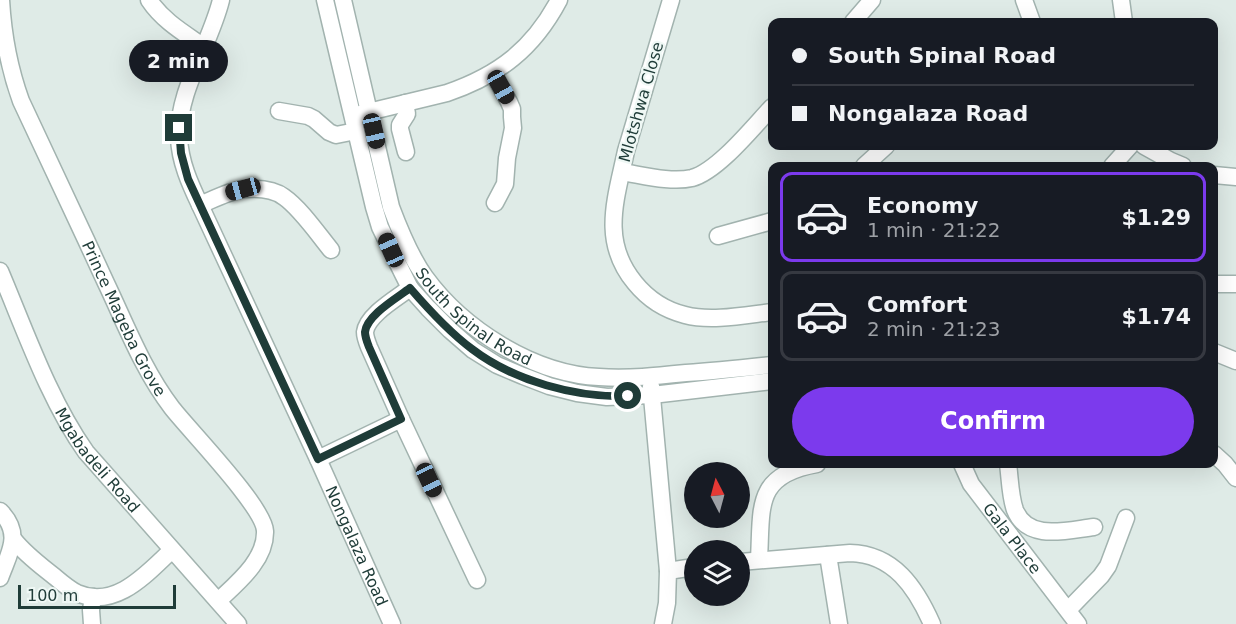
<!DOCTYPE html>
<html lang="en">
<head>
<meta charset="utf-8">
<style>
	body { margin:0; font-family:"DejaVu Sans",sans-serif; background:#242831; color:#f1f3f6; height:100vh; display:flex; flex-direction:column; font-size:22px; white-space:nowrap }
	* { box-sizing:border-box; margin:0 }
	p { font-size:20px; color:#9ea1a6 }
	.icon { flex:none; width:33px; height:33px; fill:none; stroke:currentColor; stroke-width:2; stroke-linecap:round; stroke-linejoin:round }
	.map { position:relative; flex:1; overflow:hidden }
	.panel { position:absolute; left:768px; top:162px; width:450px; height:306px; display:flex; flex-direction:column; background:#171b24; border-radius:12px; box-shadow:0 6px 24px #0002 }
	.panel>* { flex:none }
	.top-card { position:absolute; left:768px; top:18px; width:450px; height:132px; border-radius:12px; box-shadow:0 6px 24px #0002; display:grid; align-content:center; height:132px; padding:0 24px; background:#171b24 }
	.needle { width:39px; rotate:354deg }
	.tools { position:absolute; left:684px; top:462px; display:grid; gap:12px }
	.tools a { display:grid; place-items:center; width:66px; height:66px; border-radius:50%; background:#171b24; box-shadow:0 6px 24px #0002; font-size:30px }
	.scale { position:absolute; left:18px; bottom:15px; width:158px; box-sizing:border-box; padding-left:6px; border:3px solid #1f3c38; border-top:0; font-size:16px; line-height:21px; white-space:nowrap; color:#1f3c38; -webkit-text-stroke:4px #eff8f5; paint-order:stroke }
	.end { position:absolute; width:27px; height:27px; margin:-14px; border:8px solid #1f3c38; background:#fff; box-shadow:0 0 0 3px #fff }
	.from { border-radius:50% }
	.bubble { position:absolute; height:42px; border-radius:21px; background:#171b24; box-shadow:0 6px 24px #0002; font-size:20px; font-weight:700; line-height:42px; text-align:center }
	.car { position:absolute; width:18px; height:36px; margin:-18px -9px; border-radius:8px; box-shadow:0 0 4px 2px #0007; background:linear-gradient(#222 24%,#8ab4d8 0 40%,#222 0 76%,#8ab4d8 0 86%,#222 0) }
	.top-card b { display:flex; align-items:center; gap:21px; height:57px; font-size:22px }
	.top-card b+b { border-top:2px solid #363941 }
	.top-card i { width:15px; height:15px; background:#f1f3f6 }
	ul { padding:10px 0 0; list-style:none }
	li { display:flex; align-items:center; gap:18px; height:90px; margin:0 12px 9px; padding:0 12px; border:3px solid #363941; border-radius:12px }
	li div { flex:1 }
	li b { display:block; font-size:22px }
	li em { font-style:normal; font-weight:700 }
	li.selected { border-color:#7c3aed }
	li>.icon { width:54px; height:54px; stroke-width:1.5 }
	.action { display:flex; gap:12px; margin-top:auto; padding:12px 24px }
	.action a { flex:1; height:69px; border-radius:36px; background:#7c3aed; color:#fff; font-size:24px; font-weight:700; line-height:69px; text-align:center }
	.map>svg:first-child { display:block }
</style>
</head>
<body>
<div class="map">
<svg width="1236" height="624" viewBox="0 0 1236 624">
	<rect width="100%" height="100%" fill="#dfebe7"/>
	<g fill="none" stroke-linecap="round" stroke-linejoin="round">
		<g stroke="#a2b3af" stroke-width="19">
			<g id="minor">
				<path id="s1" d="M 1,0 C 3,35 9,68 21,101 C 49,161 78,222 106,283 C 126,325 143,370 172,408 C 190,431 264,507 265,531 C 266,560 237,583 218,601"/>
				<path d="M 149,0 C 163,21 184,33 204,47"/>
				<path id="s2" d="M 221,0 C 210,45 177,91 179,138 C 180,162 190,184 200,205 L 318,459 L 392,624"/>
				<path d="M 325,0 L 374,207 L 380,227 L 403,274 L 410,288 L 428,308 L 450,330 L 473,350 L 497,365 L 523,376 L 549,386 L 577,393 L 607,397 L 652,395 L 772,381"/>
				<path id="s3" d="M 343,0 L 391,207 C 400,231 410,256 425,277 C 463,329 533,374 599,377 C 628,379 657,376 686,373 C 715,371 744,368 772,365"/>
				<path d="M 671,0 L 626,151 C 616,199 600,241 635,283 C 648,299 665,310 685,315 C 711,322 746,315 772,312"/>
				<path d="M 1024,0 L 1032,22"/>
				<path d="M 1121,0 L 1124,22"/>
				<path d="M 853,22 L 872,0"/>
				<path d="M 493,73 L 509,102 L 512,109 L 512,117 L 513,128 L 507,158 L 505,184 L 495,203"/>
				<path d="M 405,103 L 407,114 L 400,125 L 400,129 L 406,152"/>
				<path d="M 279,111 L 308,116 L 314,119 L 329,132 L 336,135 L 356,131"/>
				<path d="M 360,114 L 447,93 C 499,75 533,49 559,0"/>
				<path d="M 1144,146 L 1171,161 L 1183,166"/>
				<path d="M 864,166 L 886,146"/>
				<path d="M 1112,166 L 1130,146"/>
				<path d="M 622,172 C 642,175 671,183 692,178 C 718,171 753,127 772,107"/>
				<path d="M 1214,175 L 1236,177"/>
				<path d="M 200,205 C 214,199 229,191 244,189 C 257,188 274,189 284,197 C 300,208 318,234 331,250"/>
				<path d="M 718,236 L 772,221"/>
				<path id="s4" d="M 0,271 C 25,330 49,400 86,452 L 238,624"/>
				<path d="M 1214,284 L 1236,284"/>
				<path d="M 410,288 C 397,298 367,315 365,332 C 365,337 367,342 369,347 L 401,419 L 477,580"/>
				<path d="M 1214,352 L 1236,361"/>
				<path d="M 651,386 L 668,571"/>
				<path d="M 1214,454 L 1225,464 L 1236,478"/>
				<path d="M 318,459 L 401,419"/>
				<path id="s5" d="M 962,464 L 971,484 L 1078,624"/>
				<path d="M 1008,464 C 1010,478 1010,496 1015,510 C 1028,542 1067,530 1094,527"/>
				<path d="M 0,511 C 23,534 9,553 0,578"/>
				<path d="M 14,540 C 26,555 40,565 55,577 C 62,583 69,589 77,593 C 116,610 147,573 172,550"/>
				<path d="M 828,555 L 839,624"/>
				<path d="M 759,559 C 762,507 754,475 817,464"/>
				<path d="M 740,562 L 850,553 C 894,554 916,588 932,624"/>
				<path d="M 1068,610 L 1101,576 L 1108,566 L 1126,518"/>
				<path d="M 92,624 L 91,610 L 93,597"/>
				<path d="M 663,624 L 667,603 L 668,571 L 694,567"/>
			</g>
		</g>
		<use href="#minor" stroke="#fff" stroke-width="16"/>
	</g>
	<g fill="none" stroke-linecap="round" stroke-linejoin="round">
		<path stroke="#1f3c38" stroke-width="8" d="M 179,128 L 181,153 L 188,179 L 318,459 L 401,419 L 369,347 C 367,342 365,337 365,332 C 367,315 397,298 410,288 C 429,310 449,332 472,349 C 514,381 576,398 628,396"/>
	</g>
	<g text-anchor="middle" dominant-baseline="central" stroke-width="4.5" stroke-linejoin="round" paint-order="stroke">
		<g font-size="16" fill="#1f3c38" stroke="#eff8f5">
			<text transform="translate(641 102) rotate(-74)">Mlotshwa Close</text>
			<text stroke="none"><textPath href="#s3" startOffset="354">South Spinal Road</textPath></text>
			<text stroke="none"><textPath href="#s1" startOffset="344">Prince Mageba Grove</textPath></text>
			<text stroke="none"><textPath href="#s4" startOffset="214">Mgabadeli Road</textPath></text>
			<text stroke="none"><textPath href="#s5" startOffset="90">Gala Place</textPath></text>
			<text stroke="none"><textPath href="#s2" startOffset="591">Nongalaza Road</textPath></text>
		</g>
	</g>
</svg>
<div class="tools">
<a><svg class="needle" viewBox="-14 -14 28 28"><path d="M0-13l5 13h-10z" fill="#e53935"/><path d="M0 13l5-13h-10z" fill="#9ea1a6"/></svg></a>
<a><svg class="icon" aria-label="layers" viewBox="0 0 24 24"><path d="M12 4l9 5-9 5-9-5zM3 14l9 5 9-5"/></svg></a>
</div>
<div class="scale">100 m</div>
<i class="end from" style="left:628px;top:396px"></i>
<i class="end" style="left:179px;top:128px"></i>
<div class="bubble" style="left:129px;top:40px;width:99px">2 min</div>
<i class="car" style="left:501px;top:87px;rotate:151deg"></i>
<i class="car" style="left:374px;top:131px;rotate:167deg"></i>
<i class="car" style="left:243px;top:189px;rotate:255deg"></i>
<i class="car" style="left:391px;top:250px;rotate:336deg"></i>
<i class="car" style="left:429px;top:480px;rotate:155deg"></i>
<div class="top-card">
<b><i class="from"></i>South Spinal Road</b>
<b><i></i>Nongalaza Road</b>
</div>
<section class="panel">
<ul>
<li class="selected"><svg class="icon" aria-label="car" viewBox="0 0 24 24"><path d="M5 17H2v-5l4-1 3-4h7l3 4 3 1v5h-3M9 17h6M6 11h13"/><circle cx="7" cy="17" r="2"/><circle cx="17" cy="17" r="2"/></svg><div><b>Economy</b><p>1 min · 21:22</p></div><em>$1.29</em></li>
<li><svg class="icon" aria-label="car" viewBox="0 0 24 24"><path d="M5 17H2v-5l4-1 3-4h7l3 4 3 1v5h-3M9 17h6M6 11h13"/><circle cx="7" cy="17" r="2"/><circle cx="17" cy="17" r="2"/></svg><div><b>Comfort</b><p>2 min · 21:23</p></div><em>$1.74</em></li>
</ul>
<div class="action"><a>Confirm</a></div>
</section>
</div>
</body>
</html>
